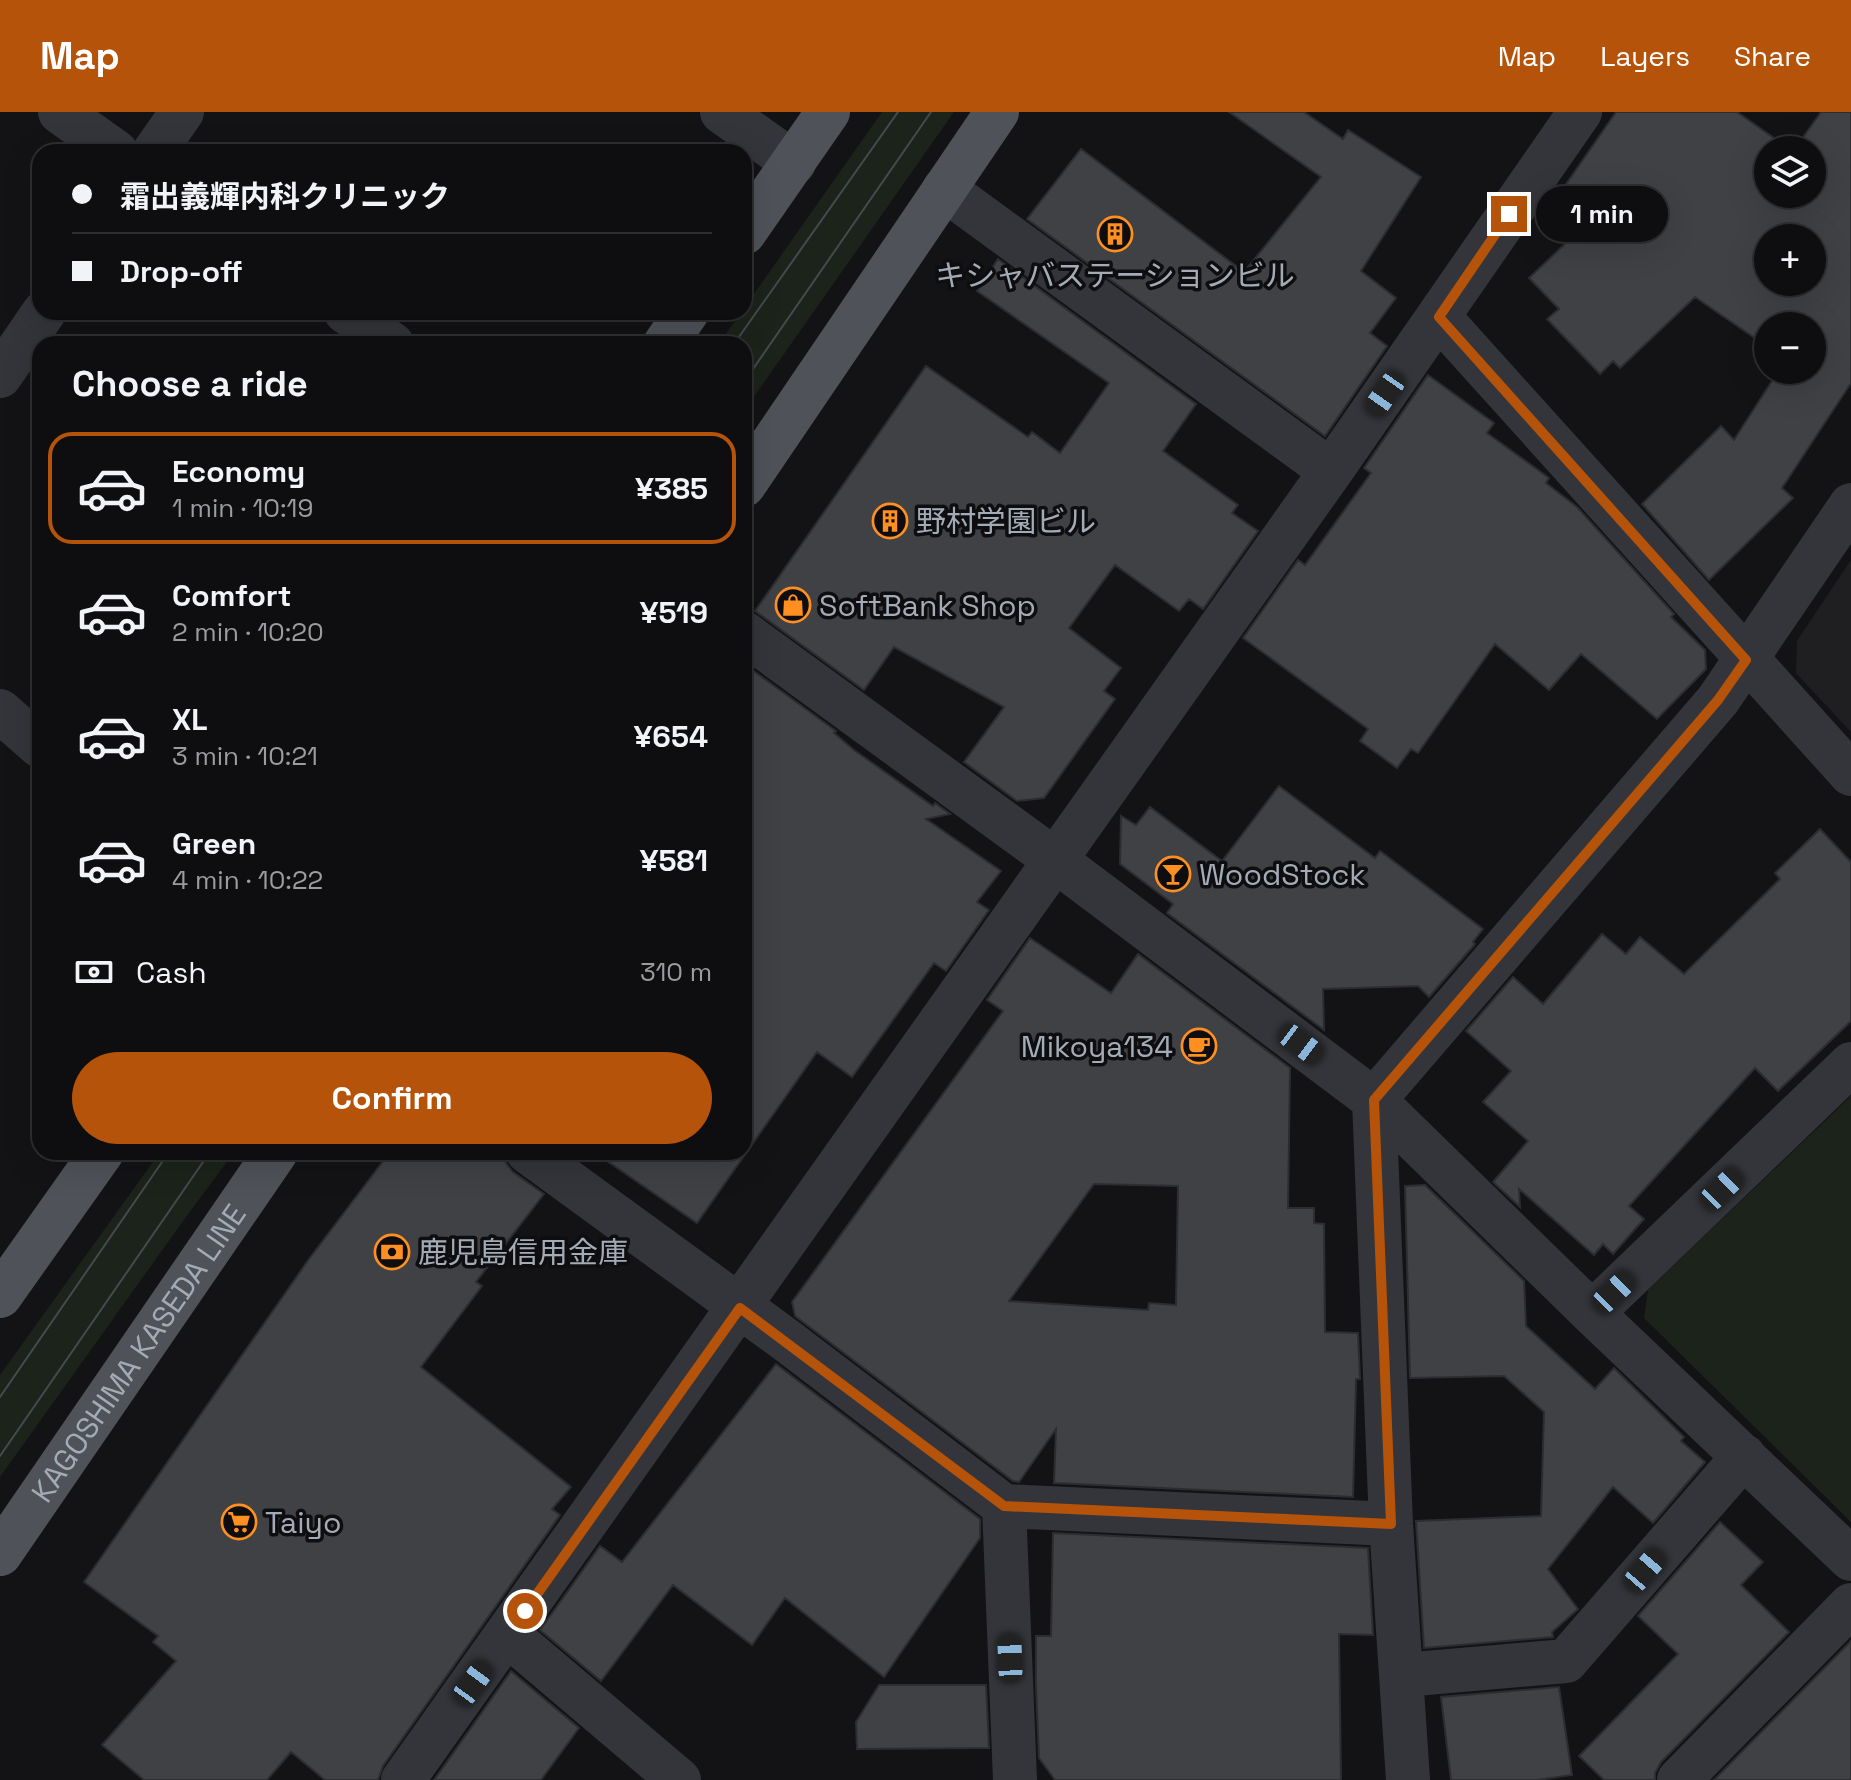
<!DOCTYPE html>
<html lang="en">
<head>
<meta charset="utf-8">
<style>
	body { margin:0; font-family:"Space Grotesk","Noto Sans JP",sans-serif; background:#1c1c1e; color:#f1f3f6; height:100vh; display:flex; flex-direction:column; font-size:30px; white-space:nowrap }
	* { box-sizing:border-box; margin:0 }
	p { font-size:26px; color:#9b9c9f }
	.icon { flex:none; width:44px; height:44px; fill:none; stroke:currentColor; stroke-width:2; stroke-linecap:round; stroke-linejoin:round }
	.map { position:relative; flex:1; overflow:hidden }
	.panel { position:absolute; left:32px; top:224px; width:720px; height:824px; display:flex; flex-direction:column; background:#0e0e10; border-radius:24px; box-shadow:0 8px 32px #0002,0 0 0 2px #2e2e30 }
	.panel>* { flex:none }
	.banner { position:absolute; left:32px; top:32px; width:720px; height:176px; border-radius:24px; box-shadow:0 8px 32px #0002,0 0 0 2px #2e2e30; display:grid; align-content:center; height:176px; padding:0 40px; background:#0e0e10 }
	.tools { position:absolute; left:1754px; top:24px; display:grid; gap:16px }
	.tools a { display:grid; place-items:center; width:72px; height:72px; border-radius:50%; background:#0e0e10; box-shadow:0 8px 32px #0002,0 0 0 2px #2e2e30; font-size:40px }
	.end { position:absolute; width:36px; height:36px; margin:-18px; border:10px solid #b45309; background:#fff; box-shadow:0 0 0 4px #fff }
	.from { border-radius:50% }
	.bubble { position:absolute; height:56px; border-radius:28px; background:#0e0e10; box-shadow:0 8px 32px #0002,0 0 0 2px #2e2e30; font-size:26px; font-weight:700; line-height:56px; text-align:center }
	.car { position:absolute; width:24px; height:48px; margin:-24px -12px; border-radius:10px; box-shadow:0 0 6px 2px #0007; background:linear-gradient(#222 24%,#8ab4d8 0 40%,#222 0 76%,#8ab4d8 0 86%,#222 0) }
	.banner b { display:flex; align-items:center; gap:28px; height:76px; font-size:30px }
	.banner b+b { border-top:2px solid #2e2e30 }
	.banner i { width:20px; height:20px; background:#f1f3f6 }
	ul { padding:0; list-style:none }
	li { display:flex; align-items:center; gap:24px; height:112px; margin:0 16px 12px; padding:0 24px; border:4px solid transparent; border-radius:24px }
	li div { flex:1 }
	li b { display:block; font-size:30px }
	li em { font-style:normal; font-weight:700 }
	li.current { border-color:#b45309 }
	li>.icon { width:72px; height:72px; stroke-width:1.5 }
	h2 { padding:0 40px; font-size:36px; line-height:96px }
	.pay { display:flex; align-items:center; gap:20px; height:88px; padding:0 40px; font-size:30px }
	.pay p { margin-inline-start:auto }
	.cta { display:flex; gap:16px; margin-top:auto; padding:16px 40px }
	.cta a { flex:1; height:92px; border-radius:48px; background:#b45309; color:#fff; font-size:32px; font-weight:700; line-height:92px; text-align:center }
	header { display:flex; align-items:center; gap:48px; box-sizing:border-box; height:112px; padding:0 40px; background:#b45309; color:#fff }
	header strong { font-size:38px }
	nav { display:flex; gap:44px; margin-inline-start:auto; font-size:28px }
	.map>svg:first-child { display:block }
</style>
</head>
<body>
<header>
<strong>Map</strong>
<nav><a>Map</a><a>Layers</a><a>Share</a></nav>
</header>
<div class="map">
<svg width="1851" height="1668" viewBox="0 0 1851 1668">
	<rect width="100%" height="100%" fill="#131315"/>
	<path fill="#1f1f22" d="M 1851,448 L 1851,620 L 1796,561 L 1797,529 Z"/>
	<path fill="#1b231a" d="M 882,0 L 954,0 L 744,299 L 744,232 L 719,232 L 741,200 L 744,200 L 744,196 Z
		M 1851,984 L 1851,1410 L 1644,1206 L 1648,1178 Z
		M 160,1040 L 228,1040 L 232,1043 L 186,1105 L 0,1365 L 0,1263 Z"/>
	<path fill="#3f4145" stroke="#2c2d31" stroke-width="2" fill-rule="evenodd" d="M 1229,0 L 1304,0 L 1343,27 L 1348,18 L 1421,65 L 1361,159 L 1396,186 L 1370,221 L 1387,234 L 1325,324 L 1027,107 L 1081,37 L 1244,160 L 1321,65 Z
		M 1616,0 L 1737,0 L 1791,38 L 1768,38 L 1768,82 L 1812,82 L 1812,38 L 1794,38 L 1821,0 L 1851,0 L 1851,271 L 1782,376 L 1793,386 L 1709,468 L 1642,392 L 1721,314 L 1734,328 L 1779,258 L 1812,258 L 1812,214 L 1768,214 L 1768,235 L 1695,185 L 1620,256 L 1613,249 L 1600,262 L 1547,207 L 1559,197 L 1529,166 L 1587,111 L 1555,88 ZM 1768,126 L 1812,126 L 1812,170 L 1768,170 Z
		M 998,147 L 1196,292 L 1163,339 L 1238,393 L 1232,401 L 1258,419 L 1203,497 L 1189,487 L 1179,499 L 1115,453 L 1069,516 L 1121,556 L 1104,579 L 1115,587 L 1044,686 L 1017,689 L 964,650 L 1004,595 L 894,535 L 864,578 L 755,499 L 926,254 L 1028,325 L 1032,320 L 1060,341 L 1109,271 L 977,179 Z
		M 1428,263 L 1494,311 L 1487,321 L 1549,366 L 1546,371 L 1577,395 L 1674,502 L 1671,505 L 1705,538 L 1706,557 L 1657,607 L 1581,542 L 1549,578 L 1495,532 L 1418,641 L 1411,637 L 1397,656 L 1360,629 L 1368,617 L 1243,526 L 1298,448 L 1305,453 L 1371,361 L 1364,356 Z
		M 744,552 L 836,619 L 834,621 L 854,638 L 933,694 L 935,691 L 950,702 L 926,707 L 1001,759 L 977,790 L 989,798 L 946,859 L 934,851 L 852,965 L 817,940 L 697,1111 L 594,1040 L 744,1040 Z
		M 1279,674 L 1375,746 L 1380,739 L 1483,817 L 1473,830 L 1475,832 L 1429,885 L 1418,874 L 1323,877 L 1324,918 L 1167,801 L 1173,792 L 1120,752 L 1121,704 L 1136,713 L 1150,695 L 1222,749 Z
		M 1820,717 L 1851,750 L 1851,909 L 1778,979 L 1755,956 L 1629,1094 L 1644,1107 L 1613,1142 L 1603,1132 L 1594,1143 L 1519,1077 L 1520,1095 L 1493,1070 L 1528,1029 L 1483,990 L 1511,959 L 1466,919 L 1513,865 L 1543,892 L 1602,822 L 1626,842 L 1640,825 L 1684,862 L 1780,767 L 1775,761 Z
		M 1030,826 L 1111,881 L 1138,842 L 1290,956 L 1288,1096 L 1314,1096 L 1314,1111 L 1324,1112 L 1325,1220 L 1358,1221 L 1360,1267 L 1356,1267 L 1353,1385 L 1054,1371 L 1056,1317 L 1019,1370 L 1013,1369 L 795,1204 L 792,1190 L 1003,899 L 987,888 ZM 1094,1072 L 1178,1074 L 1176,1193 L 1149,1191 L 1148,1198 L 1009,1189 Z
		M 390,1040 L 503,1040 L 506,1051 L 513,1060 L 544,1082 L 476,1170 L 482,1174 L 421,1255 L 571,1375 L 552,1397 L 560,1403 L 383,1654 L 378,1668 L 325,1668 L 291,1640 L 267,1668 L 144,1668 L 102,1633 L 176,1549 L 153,1530 L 158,1524 L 84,1470 L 309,1147 Z
		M 1425,1073 L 1524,1169 L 1526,1214 L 1595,1277 L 1614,1256 L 1684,1325 L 1681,1329 L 1705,1350 L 1653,1411 L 1613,1375 L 1548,1457 L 1578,1497 L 1552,1520 L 1553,1525 L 1424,1536 L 1416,1409 L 1541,1404 L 1544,1300 L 1504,1264 L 1410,1266 L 1405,1074 Z
		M 776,1252 L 980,1407 L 980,1426 L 884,1565 L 785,1486 L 752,1533 L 673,1473 L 601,1569 L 540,1518 L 600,1434 L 622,1450 Z
		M 1720,1410 L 1763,1450 L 1741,1473 L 1789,1520 L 1661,1650 L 1655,1661 L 1655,1668 L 1604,1668 L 1579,1644 L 1678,1542 L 1638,1504 Z
		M 1053,1421 L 1368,1436 L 1373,1523 L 1339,1522 L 1341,1668 L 1055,1668 L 1039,1646 L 1036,1573 L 1036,1524 L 1051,1524 Z
		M 1851,1529 L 1851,1668 L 1714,1668 Z
		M 511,1559 L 579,1616 L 541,1668 L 434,1668 Z
		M 879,1573 L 986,1573 L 989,1636 L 857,1637 L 856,1610 Z
		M 1559,1575 L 1572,1663 L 1537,1668 L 1451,1668 L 1441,1585 Z"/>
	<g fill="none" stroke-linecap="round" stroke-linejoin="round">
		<path stroke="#33353a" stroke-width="44" d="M 60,0 L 116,40
			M 722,0 L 794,51
			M 154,40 L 182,0
			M 944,77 L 1331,359
			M 346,200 L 392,232
			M 1439,205 L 1851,662
			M 0,264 L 44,200
			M 744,521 L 1055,748 L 1374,988 L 1592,1201 L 1851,1447
			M 0,599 L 40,634
			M 528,1040 L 786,1228 L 1004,1394 L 1015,1668
			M 1592,1201 L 1851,952
			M 1004,1394 L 1391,1412
			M 508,1523 L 679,1668
			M 1403,1563 L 1566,1549 L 1744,1344
			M 403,1668 L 1331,359 L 1580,0
			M 1408,1668 L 1391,1412 L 1374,988 L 1718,588 L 1851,393
			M 1679,1668 L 1851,1493"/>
		<g stroke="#4f5359" stroke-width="44">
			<path d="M 744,121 L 828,0"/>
			<path d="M 665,232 L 687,200"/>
			<path d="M 744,373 L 997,0"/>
			<path d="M 0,1184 L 102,1040"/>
			<path id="s1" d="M 0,1442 L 276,1040"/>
		</g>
		<path stroke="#464a4f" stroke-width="2" d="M 734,232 L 898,0
			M 744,270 L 931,0
			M 0,1285 L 169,1040
			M 0,1344 L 210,1040"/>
	</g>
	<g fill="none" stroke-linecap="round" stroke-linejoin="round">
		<path stroke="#b45309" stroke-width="10" d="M 525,1499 L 740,1196 L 1004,1394 L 1391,1412 L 1374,988 L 1718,588 L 1746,548 L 1439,205 L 1509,102"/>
	</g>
	<defs>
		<g id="building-ring" transform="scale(1.8)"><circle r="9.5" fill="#0e0e10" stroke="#ff8f20" stroke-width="1.5"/><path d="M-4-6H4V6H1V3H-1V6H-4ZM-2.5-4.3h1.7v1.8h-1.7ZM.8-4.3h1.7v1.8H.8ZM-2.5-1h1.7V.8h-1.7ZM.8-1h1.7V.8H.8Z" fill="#ff8f20"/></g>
		<g id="shop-ring" transform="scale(1.8)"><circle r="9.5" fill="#0e0e10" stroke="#ff8f20" stroke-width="1.5"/><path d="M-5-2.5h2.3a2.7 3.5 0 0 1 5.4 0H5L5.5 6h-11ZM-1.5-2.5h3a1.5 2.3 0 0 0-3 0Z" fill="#ff8f20"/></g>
		<g id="bar-ring" transform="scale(1.8)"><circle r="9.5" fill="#0e0e10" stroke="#ff8f20" stroke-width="1.5"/><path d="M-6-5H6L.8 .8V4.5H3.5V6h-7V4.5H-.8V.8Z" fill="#ff8f20"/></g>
		<g id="cafe-ring" transform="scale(1.8)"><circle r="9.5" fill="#0e0e10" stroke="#ff8f20" stroke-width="1.5"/><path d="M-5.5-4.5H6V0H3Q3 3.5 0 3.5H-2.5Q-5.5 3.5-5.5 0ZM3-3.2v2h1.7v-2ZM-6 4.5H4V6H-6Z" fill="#ff8f20"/></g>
		<g id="bank-ring" transform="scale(1.8)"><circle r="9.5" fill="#0e0e10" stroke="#ff8f20" stroke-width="1.5"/><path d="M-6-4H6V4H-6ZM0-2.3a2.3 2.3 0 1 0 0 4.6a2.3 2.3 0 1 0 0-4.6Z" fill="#ff8f20"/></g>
		<g id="supermarket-ring" transform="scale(1.8)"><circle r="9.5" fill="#0e0e10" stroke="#ff8f20" stroke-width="1.5"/><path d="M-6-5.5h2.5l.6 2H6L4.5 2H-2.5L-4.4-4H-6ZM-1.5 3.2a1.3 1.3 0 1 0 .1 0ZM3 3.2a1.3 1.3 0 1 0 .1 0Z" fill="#ff8f20"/></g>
	</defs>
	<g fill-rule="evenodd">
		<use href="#building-ring" x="1115" y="122"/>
		<use href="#building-ring" x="890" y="409"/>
		<use href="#shop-ring" x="793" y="493"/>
		<use href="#bar-ring" x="1173" y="762"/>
		<use href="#cafe-ring" x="1199" y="934"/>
		<use href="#bank-ring" x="392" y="1140"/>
		<use href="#supermarket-ring" x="239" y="1410"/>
	</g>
	<g text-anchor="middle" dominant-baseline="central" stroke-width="7" stroke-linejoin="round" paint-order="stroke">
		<g font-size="30" fill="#a3acb6" stroke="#0e0e10" text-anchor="start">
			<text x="1115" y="163" text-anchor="middle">キシャバステーションビル</text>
			<text x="916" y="409">野村学園ビル</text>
			<text x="819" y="493">SoftBank Shop</text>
			<text x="1199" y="762">WoodStock</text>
			<text x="1173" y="934" text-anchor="end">Mikoya134</text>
			<text x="418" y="1140">鹿児島信用金庫</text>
			<text x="265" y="1410">Taiyo</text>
		</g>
		<g font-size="30" fill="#a3acb6" stroke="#0e0e10">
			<text stroke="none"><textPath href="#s1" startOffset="244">KAGOSHIMA KASEDA LINE</textPath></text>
		</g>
	</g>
</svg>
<div class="tools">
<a><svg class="icon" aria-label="layers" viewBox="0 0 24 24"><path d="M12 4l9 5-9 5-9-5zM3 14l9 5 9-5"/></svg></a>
<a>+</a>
<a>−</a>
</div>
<i class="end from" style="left:525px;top:1499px"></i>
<i class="end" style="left:1509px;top:102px"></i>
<div class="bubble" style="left:1536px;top:74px;width:132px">1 min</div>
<i class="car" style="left:1385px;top:282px;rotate:215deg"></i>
<i class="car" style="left:1301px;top:932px;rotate:127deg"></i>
<i class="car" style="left:1722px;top:1077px;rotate:46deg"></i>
<i class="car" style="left:1614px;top:1180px;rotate:46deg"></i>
<i class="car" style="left:1645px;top:1458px;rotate:41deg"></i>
<i class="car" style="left:1010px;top:1546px;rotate:358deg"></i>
<i class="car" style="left:473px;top:1571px;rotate:36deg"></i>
<div class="banner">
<b><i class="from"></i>霜出義輝内科クリニック</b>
<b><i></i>Drop-off</b>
</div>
<section class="panel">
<h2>Choose a ride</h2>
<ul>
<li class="current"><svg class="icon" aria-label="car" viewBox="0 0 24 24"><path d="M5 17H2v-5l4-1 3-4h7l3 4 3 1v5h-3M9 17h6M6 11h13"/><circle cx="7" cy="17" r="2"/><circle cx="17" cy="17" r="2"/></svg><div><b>Economy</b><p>1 min · 10:19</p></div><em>¥385</em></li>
<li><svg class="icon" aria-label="car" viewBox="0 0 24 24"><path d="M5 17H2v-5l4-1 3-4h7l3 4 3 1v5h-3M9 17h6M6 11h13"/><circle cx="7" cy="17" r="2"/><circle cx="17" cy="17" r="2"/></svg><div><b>Comfort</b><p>2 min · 10:20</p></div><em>¥519</em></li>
<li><svg class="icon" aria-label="car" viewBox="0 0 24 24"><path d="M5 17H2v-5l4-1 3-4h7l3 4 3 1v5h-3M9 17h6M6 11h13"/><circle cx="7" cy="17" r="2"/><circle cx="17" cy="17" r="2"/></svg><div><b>XL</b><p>3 min · 10:21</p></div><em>¥654</em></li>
<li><svg class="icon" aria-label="car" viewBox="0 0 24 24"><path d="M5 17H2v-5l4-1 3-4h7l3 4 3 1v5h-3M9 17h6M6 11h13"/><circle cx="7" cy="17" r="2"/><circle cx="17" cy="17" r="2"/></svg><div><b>Green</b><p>4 min · 10:22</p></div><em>¥581</em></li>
</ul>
<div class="pay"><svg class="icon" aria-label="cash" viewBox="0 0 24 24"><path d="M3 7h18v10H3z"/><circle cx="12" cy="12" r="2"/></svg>Cash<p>310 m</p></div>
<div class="cta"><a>Confirm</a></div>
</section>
</div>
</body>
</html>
